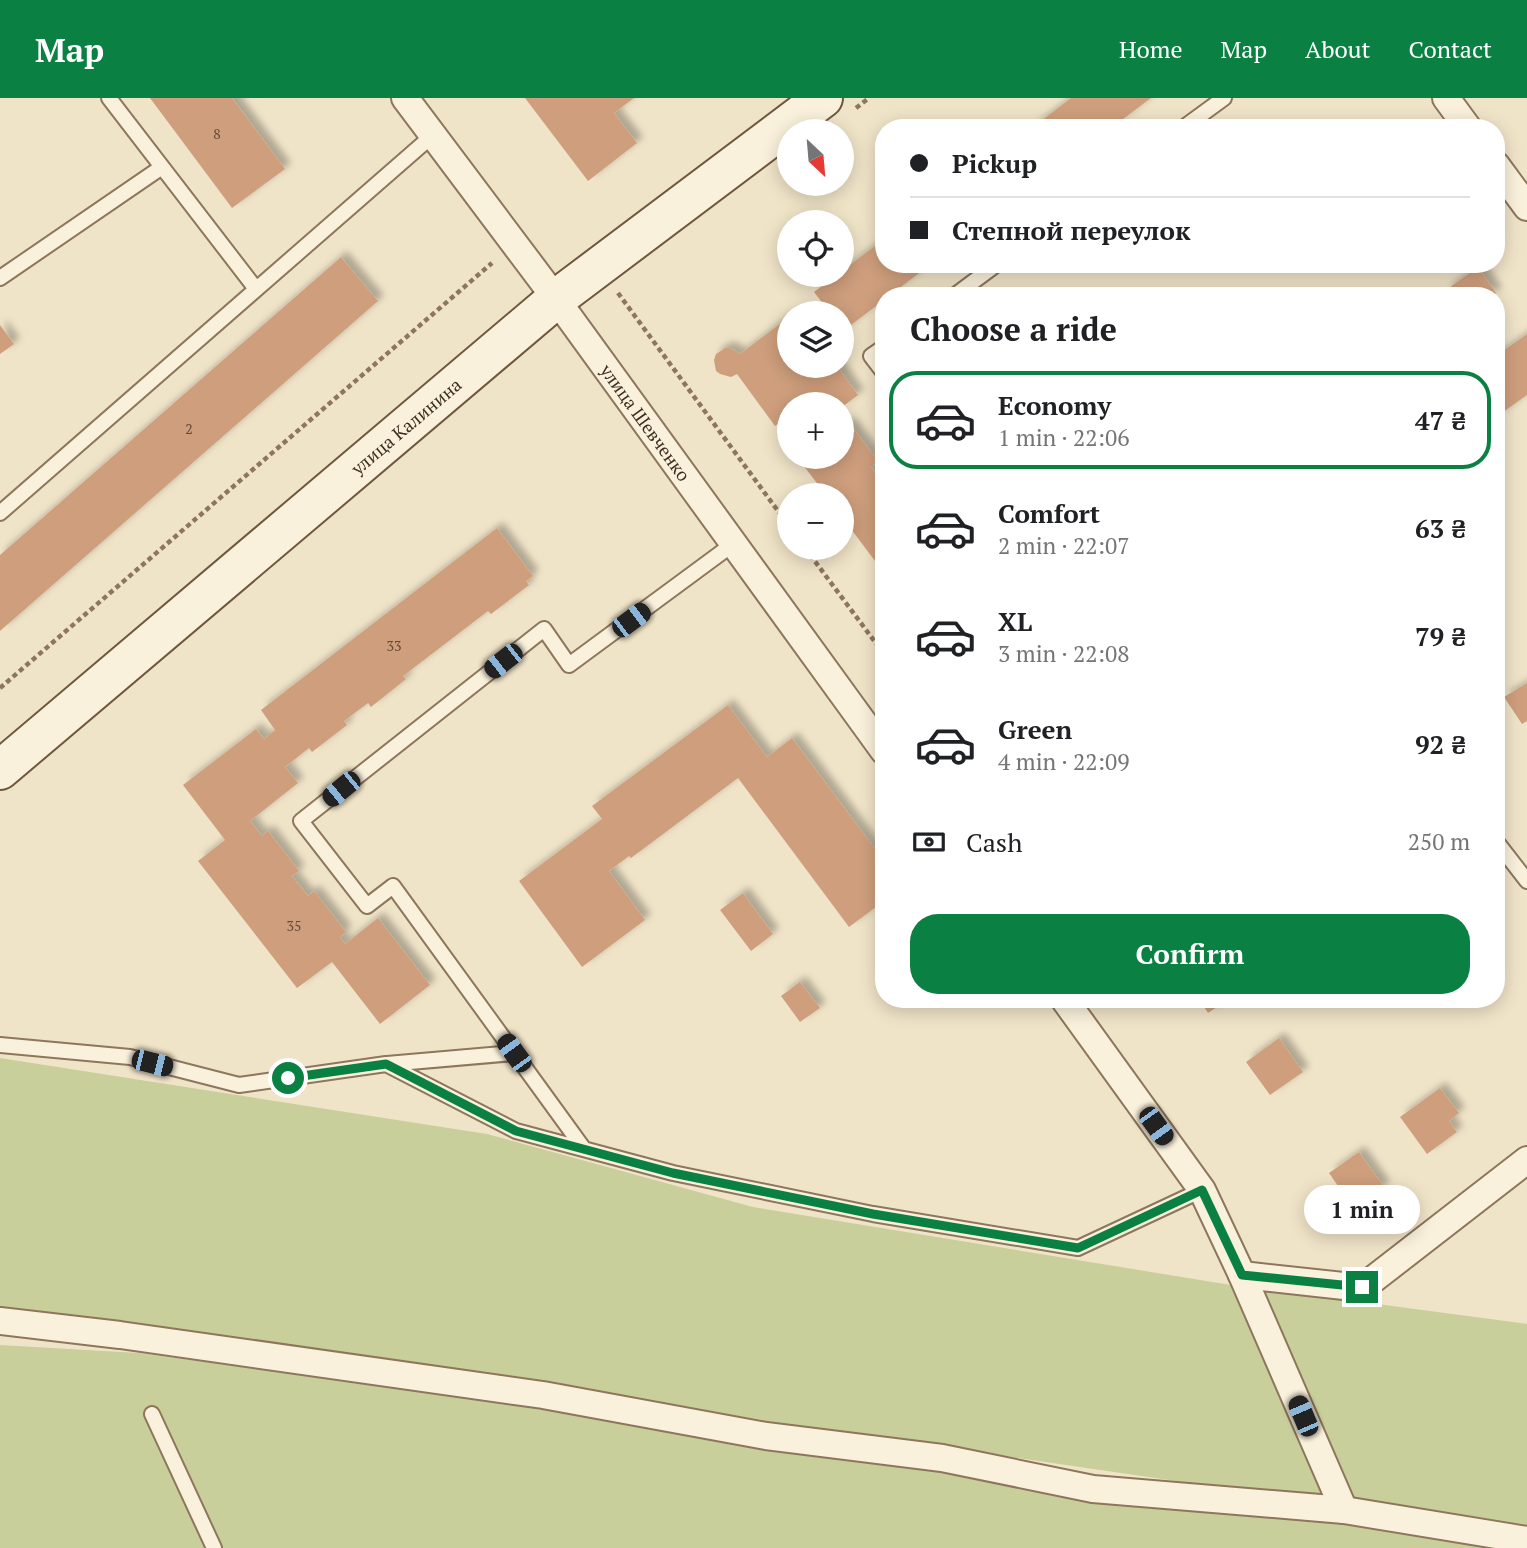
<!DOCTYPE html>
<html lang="en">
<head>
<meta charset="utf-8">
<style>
	body { margin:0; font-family:"PT Serif",serif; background:#f6f6f6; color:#202124; height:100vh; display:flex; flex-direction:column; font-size:26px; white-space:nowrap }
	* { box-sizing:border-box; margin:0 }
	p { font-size:23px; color:#757577 }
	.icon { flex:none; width:38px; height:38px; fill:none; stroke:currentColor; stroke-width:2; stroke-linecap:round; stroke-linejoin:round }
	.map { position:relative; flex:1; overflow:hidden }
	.panel { position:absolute; left:875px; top:189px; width:630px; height:721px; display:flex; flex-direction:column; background:#fff; border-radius:28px; box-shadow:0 4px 18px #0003 }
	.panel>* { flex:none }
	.hud { position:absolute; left:875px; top:21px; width:630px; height:154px; border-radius:28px; box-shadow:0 4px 18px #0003; display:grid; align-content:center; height:154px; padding:0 35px; background:#fff }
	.needle { width:46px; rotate:154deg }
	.buttons { position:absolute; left:777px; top:21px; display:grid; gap:14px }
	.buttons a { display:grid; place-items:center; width:77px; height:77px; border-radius:50%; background:#fff; box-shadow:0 4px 18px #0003; font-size:35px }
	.end { position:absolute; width:32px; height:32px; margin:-16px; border:9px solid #0b8043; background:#fff; box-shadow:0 0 0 4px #fff }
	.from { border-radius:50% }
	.bubble { position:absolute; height:49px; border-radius:24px; background:#fff; box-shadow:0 4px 18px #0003; font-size:23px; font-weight:700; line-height:49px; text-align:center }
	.car { position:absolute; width:21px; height:42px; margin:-21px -10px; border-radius:9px; box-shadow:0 0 5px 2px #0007; background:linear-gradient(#222 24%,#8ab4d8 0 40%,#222 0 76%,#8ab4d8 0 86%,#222 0) }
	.hud b { display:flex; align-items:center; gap:24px; height:66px; font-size:26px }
	.hud b+b { border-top:2px solid #e0e0e0 }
	.hud i { width:18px; height:18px; background:#202124 }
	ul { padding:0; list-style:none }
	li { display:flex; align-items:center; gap:21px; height:98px; margin:0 14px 10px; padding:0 21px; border:4px solid transparent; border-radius:28px }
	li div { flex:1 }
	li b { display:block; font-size:26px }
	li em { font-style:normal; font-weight:700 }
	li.active { border-color:#0b8043 }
	li>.icon { width:63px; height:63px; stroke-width:1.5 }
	h2 { padding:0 35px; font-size:32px; line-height:84px }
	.pay { display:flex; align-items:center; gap:18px; height:77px; padding:0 35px; font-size:26px }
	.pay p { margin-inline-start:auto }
	.button { display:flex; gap:14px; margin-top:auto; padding:14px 35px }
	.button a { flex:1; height:80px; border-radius:28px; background:#0b8043; color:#fff; font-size:28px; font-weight:700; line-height:80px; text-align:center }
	header { display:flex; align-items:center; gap:42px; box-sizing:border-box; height:98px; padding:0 35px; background:#0b8043; color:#fff }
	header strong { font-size:33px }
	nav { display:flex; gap:38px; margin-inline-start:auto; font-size:24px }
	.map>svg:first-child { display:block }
</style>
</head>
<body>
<header>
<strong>Map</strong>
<nav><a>Home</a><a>Map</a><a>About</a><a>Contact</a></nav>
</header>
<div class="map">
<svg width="1527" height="1450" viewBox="0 0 1527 1450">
	<defs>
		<filter id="shadow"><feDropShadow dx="6" dy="-6" stdDeviation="3.5" flood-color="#0004"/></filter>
	</defs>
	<rect width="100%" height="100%" fill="#f0e4c8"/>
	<path fill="#c9cf9b" d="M 0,960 L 487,1036 L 753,1109 L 1237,1188 L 1333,1406 L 0,1212 Z
		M 1256,1190 L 1527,1226 L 1527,1435 L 1354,1409 Z
		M 0,1247 L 139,1255 L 1338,1419 L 1527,1450 L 0,1450 Z"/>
	<path fill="#cf9f7d" filter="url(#shadow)" d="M 150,0 L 232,0 L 285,71 L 232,110 Z
		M 525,0 L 634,0 L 614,15 L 637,45 L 588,83 Z
		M 1071,0 L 1151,0 L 1111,30 L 1032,30 Z
		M 884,141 L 884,166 L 931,166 L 889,198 L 884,198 L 884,202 L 843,233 L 842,215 L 830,215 L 814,194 L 837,177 L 842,177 L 842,173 Z
		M 341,159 L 378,203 L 0,533 L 0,457 Z
		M 1478,169 L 1496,195 L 1493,198 L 1450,198 L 1446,192 Z
		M 789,219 L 789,268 L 837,268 L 858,297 L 842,309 L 842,306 L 789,306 L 789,318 L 775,328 L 737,276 L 731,279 L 720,276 L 716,273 L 714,262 L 716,256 L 725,250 L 731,250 L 740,256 Z
		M 0,227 L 14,246 L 0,256 Z
		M 1527,236 L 1527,297 L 1496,319 L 1496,258 Z
		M 849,325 L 878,363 L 871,369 L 884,386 L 884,475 L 842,419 L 842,397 L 826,397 L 797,359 L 842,359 L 842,330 Z
		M 497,430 L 533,478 L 526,483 L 529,487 L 491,516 L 488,513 L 403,578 L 406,581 L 371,609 L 368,605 L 344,623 L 347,627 L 312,654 L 309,650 L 285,669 L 298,685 L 250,723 L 262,738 L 268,733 L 299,773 L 292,778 L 308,798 L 314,793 L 346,834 L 340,839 L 345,846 L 378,820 L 430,887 L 380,926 L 332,864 L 297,890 L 198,763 L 225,742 L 183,687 L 256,631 L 264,641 L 275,632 L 261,612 Z
		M 1527,585 L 1527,623 L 1522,626 L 1504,599 Z
		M 728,607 L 767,659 L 792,640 L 884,763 L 884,803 L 849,829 L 738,680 L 631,760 L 629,758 L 609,773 L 645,822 L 582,869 L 519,783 L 602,721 L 592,708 Z
		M 743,795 L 773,836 L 751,853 L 720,812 Z
		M 800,884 L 820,910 L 800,924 L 781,898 Z
		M 1199,901 L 1229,901 L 1208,915 Z
		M 1279,940 L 1303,974 L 1270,997 L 1246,964 Z
		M 1440,990 L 1459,1015 L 1449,1023 L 1457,1034 L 1427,1056 L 1400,1019 Z
		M 1359,1054 L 1384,1089 L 1354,1111 L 1329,1075 Z"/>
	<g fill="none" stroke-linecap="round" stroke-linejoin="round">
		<g stroke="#8d765c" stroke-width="18">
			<path id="service" d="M 109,0 L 256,191
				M 1183,30 L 1224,0
				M 0,180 L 162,69
				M 954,198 L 997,166
				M 884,249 L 871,258 L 884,275
				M 0,415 L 433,37
				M 1496,743 L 1527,783
				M 0,947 L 130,959 L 239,987 L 386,966 L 516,1033 L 673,1075 L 873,1116 L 1078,1150 L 1202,1092
				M 387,966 L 514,955
				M 584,1051 L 393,788 L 367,808 L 301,723 L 544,531 L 569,567 L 733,446
				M 152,1316 L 214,1450"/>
		</g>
		<g stroke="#8d765c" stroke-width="30">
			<g id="minor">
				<path id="s1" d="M 405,0 L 556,201 L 884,653"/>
				<path d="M 1446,0 L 1468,30"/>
				<path d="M 1496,67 L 1527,109"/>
				<path d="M 1064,901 L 1202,1092 L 1242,1177 L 1344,1412"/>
				<path d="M 1242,1177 L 1362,1190 L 1527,1062"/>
				<path d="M 0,1223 L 120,1237 L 543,1297 L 766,1338 L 942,1360 L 1093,1391 L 1344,1412 L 1527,1442"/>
			</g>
		</g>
		<g stroke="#6f573f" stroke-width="42">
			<g id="secondary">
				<path id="s2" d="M 0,672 L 556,201 L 823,0"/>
			</g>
		</g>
		<path stroke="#8d765c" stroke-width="4.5" stroke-dasharray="5 3.5" stroke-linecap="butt" d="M 856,10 L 869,0
			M 618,195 L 789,428
			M 805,450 L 884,556
			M 0,590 L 492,165"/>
		<use href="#service" stroke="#faf1dc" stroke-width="14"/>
		<use href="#minor" stroke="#faf1dc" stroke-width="26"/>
		<use href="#secondary" stroke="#faf1dc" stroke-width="38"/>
	</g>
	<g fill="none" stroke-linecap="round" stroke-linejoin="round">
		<path stroke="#0b8043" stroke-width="9" d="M 288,980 L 386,966 L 516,1033 L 628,1063 L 673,1075 L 873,1116 L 1078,1150 L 1202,1092 L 1242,1177 L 1362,1189"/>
	</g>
	<g text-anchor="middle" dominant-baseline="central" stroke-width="6" stroke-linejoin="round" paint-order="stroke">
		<g font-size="14" fill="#624a37">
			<text x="217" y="35">8</text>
			<text x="189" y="330">2</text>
			<text x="394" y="547">33</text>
			<text x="294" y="827">35</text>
		</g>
		<g font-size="18" fill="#3d2e20" stroke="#f7eed8">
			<text stroke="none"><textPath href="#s1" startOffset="404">улица Шевченко</textPath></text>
			<text stroke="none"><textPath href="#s2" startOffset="532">улица Калинина</textPath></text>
		</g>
	</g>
</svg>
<div class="buttons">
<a><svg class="needle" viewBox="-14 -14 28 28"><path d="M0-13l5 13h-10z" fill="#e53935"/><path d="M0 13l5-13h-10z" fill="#757577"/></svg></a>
<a><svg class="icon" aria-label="locate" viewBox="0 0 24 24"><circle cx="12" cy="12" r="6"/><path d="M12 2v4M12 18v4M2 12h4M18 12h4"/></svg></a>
<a><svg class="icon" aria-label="layers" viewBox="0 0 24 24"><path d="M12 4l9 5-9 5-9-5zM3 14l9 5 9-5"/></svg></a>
<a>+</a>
<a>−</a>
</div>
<i class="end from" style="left:288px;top:980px"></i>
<i class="end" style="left:1362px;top:1189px"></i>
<div class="bubble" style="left:1304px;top:1087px;width:116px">1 min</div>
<i class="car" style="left:631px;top:522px;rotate:53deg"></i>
<i class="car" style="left:503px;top:563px;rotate:232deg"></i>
<i class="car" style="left:341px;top:691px;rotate:231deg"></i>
<i class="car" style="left:514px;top:955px;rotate:324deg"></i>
<i class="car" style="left:152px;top:965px;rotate:104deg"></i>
<i class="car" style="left:1156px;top:1028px;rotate:144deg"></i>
<i class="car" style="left:1303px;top:1318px;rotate:337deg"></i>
<div class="hud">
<b><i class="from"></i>Pickup</b>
<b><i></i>Степной переулок</b>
</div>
<section class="panel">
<h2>Choose a ride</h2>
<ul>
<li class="active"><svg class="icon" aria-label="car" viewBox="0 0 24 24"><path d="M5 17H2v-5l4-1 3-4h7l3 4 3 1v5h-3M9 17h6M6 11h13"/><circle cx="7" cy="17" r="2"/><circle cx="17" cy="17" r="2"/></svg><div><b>Economy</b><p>1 min · 22:06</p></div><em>47 ₴</em></li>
<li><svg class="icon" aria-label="car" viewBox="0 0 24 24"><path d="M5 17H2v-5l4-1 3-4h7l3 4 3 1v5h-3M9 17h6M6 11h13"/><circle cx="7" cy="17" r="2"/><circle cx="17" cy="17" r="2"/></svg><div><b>Comfort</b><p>2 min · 22:07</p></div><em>63 ₴</em></li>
<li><svg class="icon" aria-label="car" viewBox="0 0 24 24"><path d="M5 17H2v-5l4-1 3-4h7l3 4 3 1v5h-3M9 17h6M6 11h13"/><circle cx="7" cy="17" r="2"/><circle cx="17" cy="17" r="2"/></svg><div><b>XL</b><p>3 min · 22:08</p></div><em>79 ₴</em></li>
<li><svg class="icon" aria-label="car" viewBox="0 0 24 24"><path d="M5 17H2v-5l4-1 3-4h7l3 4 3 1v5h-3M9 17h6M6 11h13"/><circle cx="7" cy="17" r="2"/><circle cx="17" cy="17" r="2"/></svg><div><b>Green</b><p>4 min · 22:09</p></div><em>92 ₴</em></li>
</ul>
<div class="pay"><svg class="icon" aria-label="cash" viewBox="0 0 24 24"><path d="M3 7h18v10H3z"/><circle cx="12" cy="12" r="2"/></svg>Cash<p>250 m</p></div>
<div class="button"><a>Confirm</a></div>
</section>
</div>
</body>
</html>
